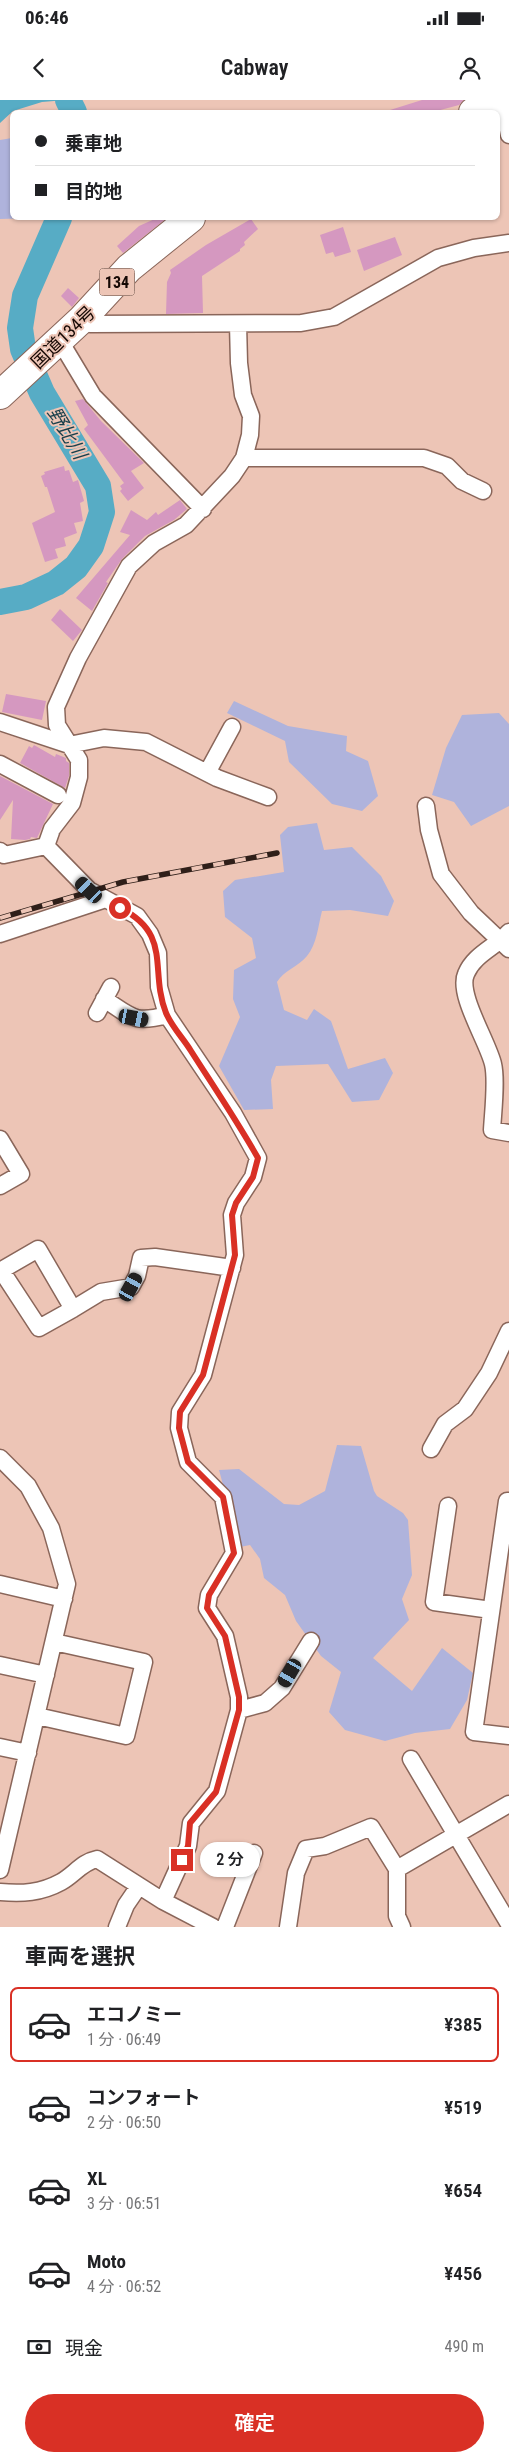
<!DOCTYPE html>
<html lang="ja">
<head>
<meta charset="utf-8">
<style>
	body { margin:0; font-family:"Roboto Condensed","Noto Sans JP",sans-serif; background:#f2f2f2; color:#202124; height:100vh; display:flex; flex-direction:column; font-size:19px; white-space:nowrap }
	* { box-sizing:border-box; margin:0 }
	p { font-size:16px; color:#757577 }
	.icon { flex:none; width:28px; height:28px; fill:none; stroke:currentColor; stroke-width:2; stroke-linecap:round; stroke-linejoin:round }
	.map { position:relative; height:1827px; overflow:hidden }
	.details { display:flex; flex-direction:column; background:#fff; flex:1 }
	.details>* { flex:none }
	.guide { position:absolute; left:10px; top:10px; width:490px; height:110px; border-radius:8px; box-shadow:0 1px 4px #0004; display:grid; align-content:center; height:110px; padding:0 25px; background:#fff }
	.end { position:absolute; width:22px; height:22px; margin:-11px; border:6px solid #d93025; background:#fff; box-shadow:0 0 0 2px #fff }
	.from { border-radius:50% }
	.bubble { position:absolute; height:35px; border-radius:18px; background:#fff; box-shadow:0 1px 4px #0004; font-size:16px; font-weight:600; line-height:35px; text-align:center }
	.car { position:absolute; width:15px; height:30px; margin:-15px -8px; border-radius:6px; box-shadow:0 0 4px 1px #0007; background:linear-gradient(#222 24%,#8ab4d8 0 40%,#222 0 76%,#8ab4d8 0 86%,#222 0) }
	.guide b { display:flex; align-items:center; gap:18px; height:48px; font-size:19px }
	.guide b+b { border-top:1px solid #e0e0e0 }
	.guide i { width:12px; height:12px; background:#202124 }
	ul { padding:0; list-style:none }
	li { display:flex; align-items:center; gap:15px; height:75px; margin:0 10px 8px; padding:0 15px; border:2px solid transparent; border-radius:8px }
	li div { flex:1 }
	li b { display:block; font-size:19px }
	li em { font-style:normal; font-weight:600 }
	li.current { border-color:#d93025 }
	li>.icon { width:45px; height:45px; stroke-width:1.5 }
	h2 { padding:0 25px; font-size:22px; line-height:60px }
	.pay { display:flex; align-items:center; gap:12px; height:55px; padding:0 25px; font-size:19px }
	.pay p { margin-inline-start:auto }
	.primary-button { display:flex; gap:10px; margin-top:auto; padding:10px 25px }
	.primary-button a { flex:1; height:58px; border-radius:30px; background:#d93025; color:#fff; font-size:20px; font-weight:600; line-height:58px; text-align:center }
	.status { display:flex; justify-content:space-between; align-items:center; height:35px; padding:0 25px; background:#fff; direction:ltr }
	.status svg { height:14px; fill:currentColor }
	header { display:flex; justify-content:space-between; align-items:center; height:65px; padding:0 25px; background:#fff; font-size:22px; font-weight:600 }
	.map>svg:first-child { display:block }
</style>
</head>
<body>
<div class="status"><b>06:46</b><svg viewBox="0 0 49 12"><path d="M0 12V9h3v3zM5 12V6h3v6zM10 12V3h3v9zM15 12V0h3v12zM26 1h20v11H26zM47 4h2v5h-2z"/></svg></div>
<header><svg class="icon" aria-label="back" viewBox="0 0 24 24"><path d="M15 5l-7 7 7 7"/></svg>Cabway<svg class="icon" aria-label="person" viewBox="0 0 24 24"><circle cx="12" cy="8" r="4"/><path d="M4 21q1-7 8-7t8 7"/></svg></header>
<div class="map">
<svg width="509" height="1827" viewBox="0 0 509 1827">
	<rect width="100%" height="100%" fill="#edc5b6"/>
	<path fill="#afb3dc" d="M 12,38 L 12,118 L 37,118 L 0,119 L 0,40 Z
		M 234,601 L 288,626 L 347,636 L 346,651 L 368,661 L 378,696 L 362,711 L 332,704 L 289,662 L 285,641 L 227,613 Z
		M 499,613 L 509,624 L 509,706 L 471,726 L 454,702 L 432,695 L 446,648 L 462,615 Z
		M 317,723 L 324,750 L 352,747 L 381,776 L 394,801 L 388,816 L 350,810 L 322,811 C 318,826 317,844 307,856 C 298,867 284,870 277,882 L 284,910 L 307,920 L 314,909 L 331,921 L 348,969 L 385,958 L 393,973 L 379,1000 L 352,1002 L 328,964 L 276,966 L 271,980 L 273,1009 L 244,1010 L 219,966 L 240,917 L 233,899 L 234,870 L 256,858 L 252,838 L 225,817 L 223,791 L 235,780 L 284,772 L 280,735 L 288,727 Z
		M 337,1345 L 361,1346 L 374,1391 L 377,1396 L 403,1413 L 408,1420 L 412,1475 L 402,1499 L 409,1520 L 373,1558 L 412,1591 L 442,1548 L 473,1573 L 467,1600 L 450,1629 L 415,1633 L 385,1641 L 345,1630 L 329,1612 L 341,1572 L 321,1556 L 296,1521 L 285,1495 L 264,1478 L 260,1459 L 250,1445 L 240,1447 L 219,1370 L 239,1369 L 284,1404 L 299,1405 L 325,1391 Z"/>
	<path fill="#57acc5" d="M 0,0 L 66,0 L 42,2 L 13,11 L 0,23 Z"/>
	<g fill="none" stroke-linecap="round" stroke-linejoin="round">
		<path stroke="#57acc5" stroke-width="26" d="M 68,0 L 74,12
			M 0,502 L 26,497 L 56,483 L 76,467 L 91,446 L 102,412 L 98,386 L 42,293 L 23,249 L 20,228 L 25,196 L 59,118"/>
	</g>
	<path fill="#d598c0" d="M 422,0 L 464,0 L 459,5 L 433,12 L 390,12 L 390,10 Z
		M 157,118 L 167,118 L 123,153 L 117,146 L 139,126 Z
		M 251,119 L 258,129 L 244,142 L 245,145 L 240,149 L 240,151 L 202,176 L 203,213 L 166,214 L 167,182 L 171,173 L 170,170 L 206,145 Z
		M 343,127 L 351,152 L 335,157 L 333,152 L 326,154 L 320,135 Z
		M 395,137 L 402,155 L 364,171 L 357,150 Z
		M 68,188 L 79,198 L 72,207 L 61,196 Z
		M 83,299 L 101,321 L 144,363 L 131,371 L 144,388 L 128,401 L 120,391 L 122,389 L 120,386 L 124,383 L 84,329 L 88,325 L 75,301 Z
		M 64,366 L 65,371 L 69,370 L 73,382 L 78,380 L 84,401 L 80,403 L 83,421 L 74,423 L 77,433 L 64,438 L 66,446 L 55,449 L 58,458 L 45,462 L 32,423 L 55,412 L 47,387 L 45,387 L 41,376 L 45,374 L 44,372 Z
		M 180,400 L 187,409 L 174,420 L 145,436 L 122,459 L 106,482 L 108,483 L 92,511 L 76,498 L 130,435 L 120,432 L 131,410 L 147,420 L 156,412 L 158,415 Z
		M 60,509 L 82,530 L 73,541 L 51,520 Z
		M 6,594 L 46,601 L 42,620 L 2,612 Z
		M 34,645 L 55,657 L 56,654 L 66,658 L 66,661 L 69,663 L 69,676 L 65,688 L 20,663 L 29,646 L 32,648 Z
		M 0,676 L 53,704 L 37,738 L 31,737 L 30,739 L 25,740 L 11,739 L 13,700 L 0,720 Z"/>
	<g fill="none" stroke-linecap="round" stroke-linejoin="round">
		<g stroke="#8a665a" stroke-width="19">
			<path id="street" d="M 503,3 L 509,35
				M 82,219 L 90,224 L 301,223 L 334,217 L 438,158 L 474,148 L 509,143
				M 60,241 L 93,296 L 203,409
				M 244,358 L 424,358 L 447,366 L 462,381 L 483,391
				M 0,622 L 69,645 L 104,638 L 146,642 L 217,678 L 268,697
				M 0,664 L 58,695
				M 207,673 L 232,627
				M 426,706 L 429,730 L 441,774 L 471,813 L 509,849
				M 0,751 L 4,755 L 46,746
				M 509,832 C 496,847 474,854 466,874 C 457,894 488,942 493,964 C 497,980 493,1012 492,1030 L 509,1033
				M 0,834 L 103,800
				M 104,899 C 132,917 134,924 167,915
				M 97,913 L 111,887
				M 0,1039 L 21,1074 L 0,1086
				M 1,1170 L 39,1228 L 73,1209
				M 0,1171 L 38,1149 L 73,1209 L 101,1192 L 131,1187 L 137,1176 L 141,1158 L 155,1157 L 232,1168
				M 431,1349 L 445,1324 L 465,1309 L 489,1273 L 509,1231
				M 0,1358 L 28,1386 L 51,1428 L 67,1484 L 0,1770
				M 509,1401 L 507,1401 L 474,1632 L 509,1636
				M 448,1406 L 434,1502 L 491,1510
				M 0,1484 L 64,1499
				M 0,1565 L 46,1575
				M 239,1610 L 265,1603 L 282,1588 L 311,1541
				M 37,1616 L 126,1636 L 144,1562 L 54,1542
				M 0,1647 L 28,1653
				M 411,1659 L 509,1824
				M 397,1769 L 397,1816 L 402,1827
				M 0,1792 C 22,1794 41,1793 61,1782 C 74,1775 82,1762 97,1759 L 163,1801
				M 117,1827 L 126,1805 L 139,1786
				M 213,1827 L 163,1801 L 188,1746 L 191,1723 L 217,1691 L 239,1610 L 239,1597 L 225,1536 L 207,1508 L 209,1495 L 234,1453 L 223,1397 L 188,1362 L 179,1328 L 180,1312 L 203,1275 L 235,1155 L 232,1115 L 236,1103 L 253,1077 L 258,1058 L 233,1013 L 167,915 L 159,887 L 158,853 L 150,834 L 137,816 L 89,790 L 46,746 L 52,729 L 72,703 L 79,677 L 79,660 L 57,625 L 56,607 L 78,558 L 129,466 L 154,443 L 186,425 L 232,376 L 244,358 L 250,335 L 251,316 L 243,295 L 239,263 L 238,224
				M 225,1827 L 254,1753
				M 288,1827 L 296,1773 L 306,1749 L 325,1746 L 371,1727 L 397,1769 L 509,1704"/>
		</g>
		<g stroke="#8a665a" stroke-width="30">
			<path id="highway" d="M 473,12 L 509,2
				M 0,295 L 82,219 L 129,168 L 191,118"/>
		</g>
		<use href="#street" stroke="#fff" stroke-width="16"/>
		<use href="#highway" stroke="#fff" stroke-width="28"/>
		<g stroke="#2f1f19" stroke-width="5.5">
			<path id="rail" d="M 0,818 L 123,782 L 277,753"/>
		</g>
		<use href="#rail" stroke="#edc5b6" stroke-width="4" stroke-dasharray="11" stroke-linecap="butt"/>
	</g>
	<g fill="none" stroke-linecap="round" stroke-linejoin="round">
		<path stroke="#d93025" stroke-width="6" d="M 120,808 C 173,834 149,870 166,913 C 172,927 183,938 191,951 C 214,987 237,1021 258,1058 L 253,1077 L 236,1103 L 232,1115 L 235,1155 L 203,1275 L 180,1312 L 179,1328 L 188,1362 L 223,1397 L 234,1453 L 209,1495 L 207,1508 L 225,1536 L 239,1597 L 239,1610 L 216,1692 L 190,1723 L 188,1746 L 182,1760"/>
	</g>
	<g text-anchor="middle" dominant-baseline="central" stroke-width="4" stroke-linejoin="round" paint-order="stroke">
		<rect fill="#edc5b6" stroke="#564139" stroke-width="1" x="99.5" y="168.5" width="35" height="27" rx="4"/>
		<g font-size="16" font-weight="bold" fill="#150804">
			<text x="117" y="182">134</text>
		</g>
		<g font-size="18" fill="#150804" stroke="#edc5b6">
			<text transform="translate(63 237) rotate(-44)">国道134号</text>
		</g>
		<g font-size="19" font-style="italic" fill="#183f4b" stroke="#edc5b6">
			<text transform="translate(67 333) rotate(59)">野比川</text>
		</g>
	</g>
</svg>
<i class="end from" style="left:120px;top:808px"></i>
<i class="end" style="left:182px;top:1760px"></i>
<div class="bubble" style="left:200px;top:1742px;width:60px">2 分</div>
<i class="car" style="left:89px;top:790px;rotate:313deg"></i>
<i class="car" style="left:134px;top:918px;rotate:101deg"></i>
<i class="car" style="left:131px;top:1187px;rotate:29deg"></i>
<i class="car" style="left:290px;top:1573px;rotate:210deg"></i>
<div class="guide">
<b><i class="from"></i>乗車地</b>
<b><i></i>目的地</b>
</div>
</div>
<section class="details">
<h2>車両を選択</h2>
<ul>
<li class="current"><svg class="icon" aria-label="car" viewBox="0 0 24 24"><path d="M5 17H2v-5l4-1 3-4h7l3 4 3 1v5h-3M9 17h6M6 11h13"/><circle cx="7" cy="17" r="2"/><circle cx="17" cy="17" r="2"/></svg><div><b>エコノミー</b><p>1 分 · 06:49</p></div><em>¥385</em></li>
<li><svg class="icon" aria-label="car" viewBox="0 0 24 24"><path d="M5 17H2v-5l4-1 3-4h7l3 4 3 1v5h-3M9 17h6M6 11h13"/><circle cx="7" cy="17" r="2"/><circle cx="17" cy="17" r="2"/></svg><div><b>コンフォート</b><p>2 分 · 06:50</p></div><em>¥519</em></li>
<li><svg class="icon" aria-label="car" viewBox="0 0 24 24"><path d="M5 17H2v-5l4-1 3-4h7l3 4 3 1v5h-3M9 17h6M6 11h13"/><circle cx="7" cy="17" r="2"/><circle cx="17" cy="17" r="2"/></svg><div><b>XL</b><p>3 分 · 06:51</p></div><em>¥654</em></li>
<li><svg class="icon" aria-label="car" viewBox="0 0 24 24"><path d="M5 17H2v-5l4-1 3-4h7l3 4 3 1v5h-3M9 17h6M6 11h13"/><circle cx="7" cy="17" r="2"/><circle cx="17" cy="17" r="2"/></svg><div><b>Moto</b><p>4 分 · 06:52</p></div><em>¥456</em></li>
</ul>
<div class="pay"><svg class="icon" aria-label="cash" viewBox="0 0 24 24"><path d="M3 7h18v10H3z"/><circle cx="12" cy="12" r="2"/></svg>現金<p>490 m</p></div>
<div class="primary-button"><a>確定</a></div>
</section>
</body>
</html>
